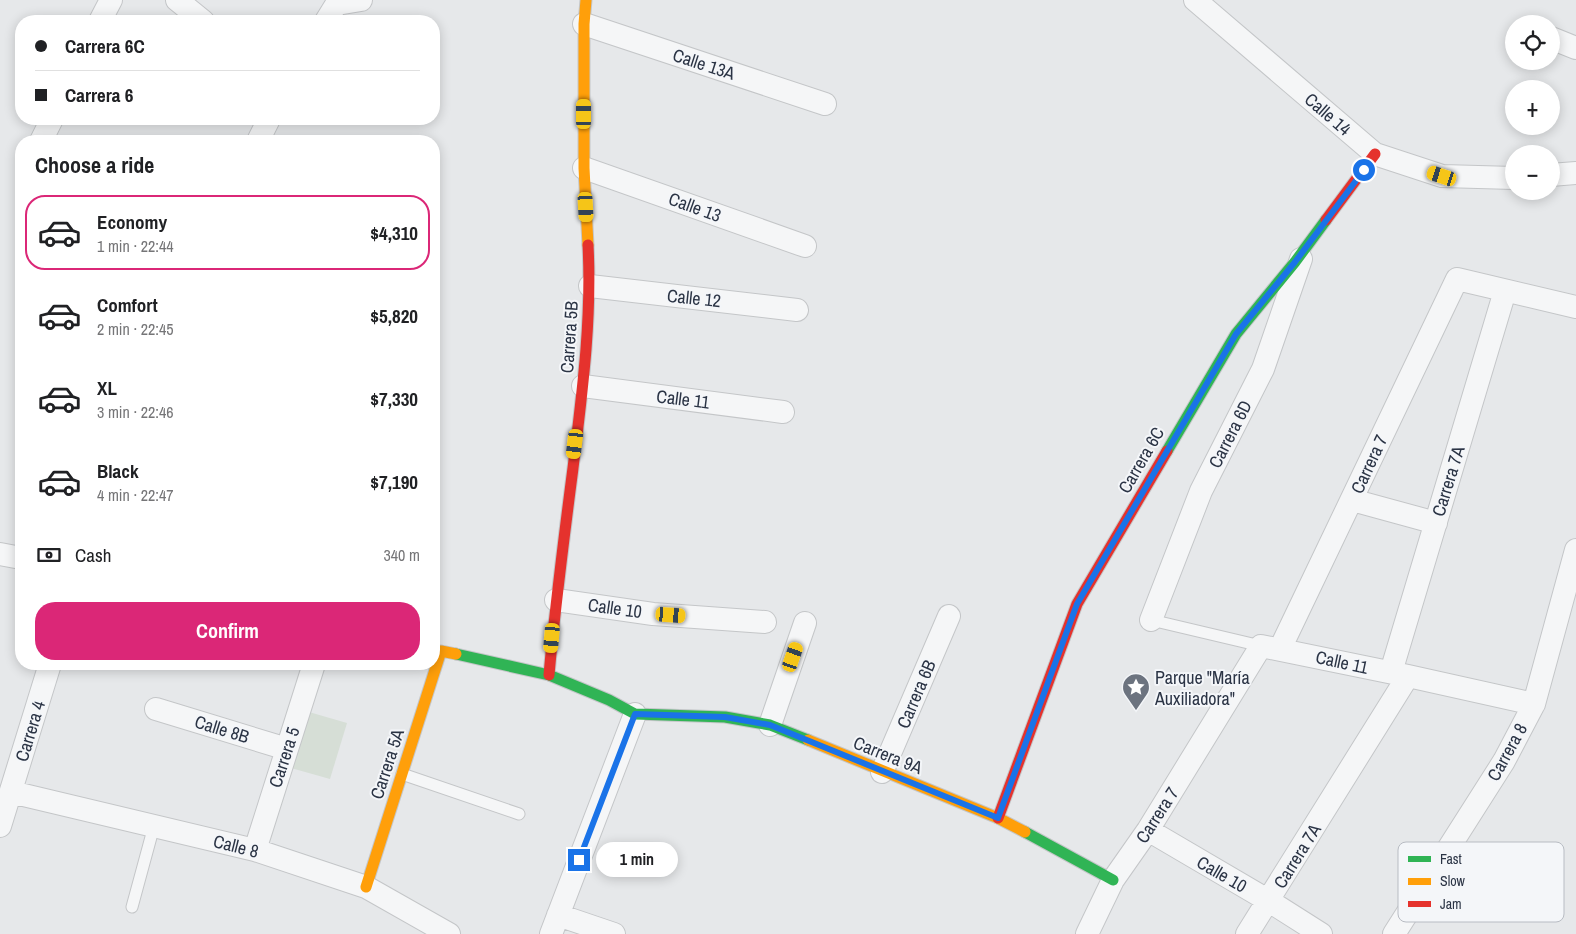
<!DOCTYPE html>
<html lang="en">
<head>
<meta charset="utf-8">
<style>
	body { margin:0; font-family:"Archivo Narrow",sans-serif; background:#f2f2f2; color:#202124; height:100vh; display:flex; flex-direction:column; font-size:19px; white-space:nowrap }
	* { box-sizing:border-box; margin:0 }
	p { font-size:16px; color:#757577 }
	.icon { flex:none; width:28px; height:28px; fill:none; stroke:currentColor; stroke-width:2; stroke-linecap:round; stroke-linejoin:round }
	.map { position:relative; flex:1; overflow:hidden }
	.sheet { position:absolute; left:15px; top:135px; width:425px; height:535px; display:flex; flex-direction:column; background:#fff; border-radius:20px; box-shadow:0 2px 12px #0003 }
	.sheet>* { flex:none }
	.guide { position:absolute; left:15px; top:15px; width:425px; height:110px; border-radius:20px; box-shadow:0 2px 12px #0003; display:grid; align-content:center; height:110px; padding:0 20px; background:#fff }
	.tools { position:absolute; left:1505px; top:15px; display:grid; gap:10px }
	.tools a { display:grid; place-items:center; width:55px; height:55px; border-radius:50%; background:#fff; box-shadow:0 2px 12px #0003; font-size:25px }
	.end { position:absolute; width:22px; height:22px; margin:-11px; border:6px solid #1a73e8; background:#fff; box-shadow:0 0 0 2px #fff }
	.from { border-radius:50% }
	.bubble { position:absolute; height:35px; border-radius:18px; background:#fff; box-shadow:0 2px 12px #0003; font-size:16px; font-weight:700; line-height:35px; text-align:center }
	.car { position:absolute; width:15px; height:30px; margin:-15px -8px; border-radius:6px; box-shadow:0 0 4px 1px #0007; background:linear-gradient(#f5c518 24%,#345 0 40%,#f5c518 0 76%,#345 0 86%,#f5c518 0) }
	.guide b { display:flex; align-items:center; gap:18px; height:48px; font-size:19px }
	.guide b+b { border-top:1px solid #e0e0e0 }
	.guide i { width:12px; height:12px; background:#202124 }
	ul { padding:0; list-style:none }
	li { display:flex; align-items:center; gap:15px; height:75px; margin:0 10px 8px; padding:0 10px; border:2px solid transparent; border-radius:20px }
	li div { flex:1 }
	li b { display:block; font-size:19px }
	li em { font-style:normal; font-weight:700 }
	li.selected { border-color:#db2777 }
	li>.icon { width:45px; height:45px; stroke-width:1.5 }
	h2 { padding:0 20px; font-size:22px; line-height:60px }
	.pay { display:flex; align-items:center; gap:12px; height:55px; padding:0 20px; font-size:19px }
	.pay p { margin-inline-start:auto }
	.action { display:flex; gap:10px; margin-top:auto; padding:10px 20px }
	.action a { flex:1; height:58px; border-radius:20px; background:#db2777; color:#fff; font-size:20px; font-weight:700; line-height:58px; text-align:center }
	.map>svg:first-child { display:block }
</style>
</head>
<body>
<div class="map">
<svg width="1576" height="934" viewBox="0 0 1576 934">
	<rect width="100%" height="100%" fill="#e6e8ea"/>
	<path fill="#d6ded6" d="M 309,712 L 347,723 L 330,779 L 291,768 Z"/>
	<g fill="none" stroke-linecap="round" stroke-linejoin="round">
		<g stroke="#c4c6c8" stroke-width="13">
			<path id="lane" d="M 1151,620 L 1261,646
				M 402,774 L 519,814
				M 132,907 L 154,826"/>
		</g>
		<g stroke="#c4c6c8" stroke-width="24">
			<path id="street" d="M 177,0 L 203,21
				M 1195,0 L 1375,154 L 1442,176 L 1514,178
				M 337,4 L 361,0
				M 100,21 L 111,0
				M 326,21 L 339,0
				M 584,24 L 825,104
				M 1551,38 L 1576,48
				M 41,141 L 52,119
				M 258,141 L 269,119
				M 584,168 L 805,246
				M 1551,175 L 1576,173
				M 590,286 L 797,310
				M 583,386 L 783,412
				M 1352,500 L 1436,523
				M 0,554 L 21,558
				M 556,600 L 653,614 L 765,622
				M 1151,620 L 1201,491 L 1263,369 L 1301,259
				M 1280,649 L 1457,279 L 1576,307
				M 1391,672 L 1505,291
				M 156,709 L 287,749
				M 770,725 L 805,623
				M 882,772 L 949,616
				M 11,792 L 255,850 L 366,887 L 449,934
				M 0,826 L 50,664
				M 1148,830 L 1269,901 L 1321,934
				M 255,850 L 314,664
				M 558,915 L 614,934
				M 551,934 L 635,714
				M 1087,934 L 1113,880 L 1148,830 L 1261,646 L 1408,676 L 1534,704
				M 1247,934 L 1408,676
				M 1394,934 L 1504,761 L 1534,704 L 1576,550"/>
		</g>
		<g stroke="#c4c6c8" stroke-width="13">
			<path id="fast" d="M 1167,451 L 1236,334 L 1295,262 L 1326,220
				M 456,654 L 549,675 L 609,700 L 635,714 L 725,717 L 770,725 L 808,740
				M 1025,832 L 1113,880"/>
		</g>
		<g stroke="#c4c6c8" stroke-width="13">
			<path id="slow" d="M 586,0 L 584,24 L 584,168 L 588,245
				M 808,740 L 998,818 L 1025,832
				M 366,887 L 441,651 L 456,654"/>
		</g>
		<g stroke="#c4c6c8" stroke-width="13">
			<path id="jam" d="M 1326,220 L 1375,154
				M 549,675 C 555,606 564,537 573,468 C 582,394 592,320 588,245
				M 998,818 L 1077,604 L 1167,451"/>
		</g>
		<use href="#lane" stroke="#f5f6f7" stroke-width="11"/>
		<use href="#street" stroke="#f5f6f7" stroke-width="22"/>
		<use href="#fast" stroke="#30b455" stroke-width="11"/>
		<use href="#slow" stroke="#ff9f0a" stroke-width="11"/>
		<use href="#jam" stroke="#e5322d" stroke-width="11"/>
	</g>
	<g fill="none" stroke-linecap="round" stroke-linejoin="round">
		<path stroke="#1a73e8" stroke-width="6" d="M 579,860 L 635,714 L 725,717 L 770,725 L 998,818 L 1077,604 L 1236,334 L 1295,262 L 1364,170"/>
	</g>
	<defs>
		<g id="sight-pin" transform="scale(1.4375)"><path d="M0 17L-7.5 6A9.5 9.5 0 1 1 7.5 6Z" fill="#6c737f" stroke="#f4f6f9"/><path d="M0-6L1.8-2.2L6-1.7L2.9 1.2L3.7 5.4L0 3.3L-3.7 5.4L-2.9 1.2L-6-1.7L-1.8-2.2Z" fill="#fff"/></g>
	</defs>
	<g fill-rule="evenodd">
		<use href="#sight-pin" x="1136" y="687"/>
	</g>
	<g text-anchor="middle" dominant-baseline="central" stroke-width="4" stroke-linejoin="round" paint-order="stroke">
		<g font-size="18" fill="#2b3445" stroke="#f4f6f9">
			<text transform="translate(704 64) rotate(18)">Calle 13A</text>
			<text transform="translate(1328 114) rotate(41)">Calle 14</text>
			<text transform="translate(695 207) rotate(20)">Calle 13</text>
			<text transform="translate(694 298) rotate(6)">Calle 12</text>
			<text transform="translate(569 337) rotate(-86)">Carrera 5B</text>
			<text transform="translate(683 399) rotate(7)">Calle 11</text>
			<text transform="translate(1230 434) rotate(-63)">Carrera 6D</text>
			<text transform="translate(1141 460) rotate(-60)">Carrera 6C</text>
			<text transform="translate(1369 464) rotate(-65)">Carrera 7</text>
			<text transform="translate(1448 481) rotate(-73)">Carrera 7A</text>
			<text transform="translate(615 608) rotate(8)">Calle 10</text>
			<text transform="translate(1342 662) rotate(12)">Calle 11</text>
			<text transform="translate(916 694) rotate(-67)">Carrera 6B</text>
			<text transform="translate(222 729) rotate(17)">Calle 8B</text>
			<text transform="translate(30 731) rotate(-73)">Carrera 4</text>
			<text transform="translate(1507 752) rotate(-61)">Carrera 8</text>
			<text transform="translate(888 755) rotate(22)">Carrera 9A</text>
			<text transform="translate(284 757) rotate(-72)">Carrera 5</text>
			<text transform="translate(387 764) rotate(-72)">Carrera 5A</text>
			<text transform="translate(1157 815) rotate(-57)">Carrera 7</text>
			<text transform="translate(236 846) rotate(14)">Calle 8</text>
			<text transform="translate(1297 856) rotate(-58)">Carrera 7A</text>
			<text transform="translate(1222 874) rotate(30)">Calle 10</text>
		</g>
		<g font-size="18" fill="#2b3445" stroke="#f4f6f9" text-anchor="start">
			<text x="1155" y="677">Parque "María<tspan x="1155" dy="21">Auxiliadora"</tspan></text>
		</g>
	</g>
	<rect x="1398" y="842" width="166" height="80" rx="8" fill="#f4f6f9" stroke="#b8bcc3" stroke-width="1"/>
	<rect x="1408" y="856" width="23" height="6" fill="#30b455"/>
	<rect x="1408" y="878" width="23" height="7" fill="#ff9f0a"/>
	<rect x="1408" y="901" width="23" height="6" fill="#e5322d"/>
	<g font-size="14" fill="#2b3445">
		<text x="1440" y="864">Fast</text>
		<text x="1440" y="886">Slow</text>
		<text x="1440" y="909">Jam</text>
	</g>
</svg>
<div class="tools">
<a><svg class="icon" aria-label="locate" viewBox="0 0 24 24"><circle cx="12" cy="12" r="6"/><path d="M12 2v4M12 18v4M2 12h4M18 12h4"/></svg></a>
<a>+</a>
<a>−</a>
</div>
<i class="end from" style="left:1364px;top:170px"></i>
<i class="end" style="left:579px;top:860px"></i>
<div class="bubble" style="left:596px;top:842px;width:82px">1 min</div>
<i class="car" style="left:584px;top:114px;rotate:0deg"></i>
<i class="car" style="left:1442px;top:176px;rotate:288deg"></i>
<i class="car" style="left:586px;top:207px;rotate:177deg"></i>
<i class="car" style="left:575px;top:444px;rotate:187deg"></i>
<i class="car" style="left:671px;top:615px;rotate:94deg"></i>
<i class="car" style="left:552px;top:638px;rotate:185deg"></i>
<i class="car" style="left:793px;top:657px;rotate:19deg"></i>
<div class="guide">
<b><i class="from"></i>Carrera 6C</b>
<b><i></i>Carrera 6</b>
</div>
<section class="sheet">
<h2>Choose a ride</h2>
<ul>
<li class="selected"><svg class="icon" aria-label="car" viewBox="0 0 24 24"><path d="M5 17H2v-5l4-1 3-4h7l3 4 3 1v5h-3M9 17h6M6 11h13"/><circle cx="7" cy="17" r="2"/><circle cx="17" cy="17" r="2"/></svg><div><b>Economy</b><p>1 min · 22:44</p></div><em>$4,310</em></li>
<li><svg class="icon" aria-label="car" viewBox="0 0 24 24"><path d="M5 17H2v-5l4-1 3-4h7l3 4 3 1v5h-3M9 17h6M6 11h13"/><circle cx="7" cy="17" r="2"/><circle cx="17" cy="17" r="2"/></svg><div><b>Comfort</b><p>2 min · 22:45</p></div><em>$5,820</em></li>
<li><svg class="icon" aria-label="car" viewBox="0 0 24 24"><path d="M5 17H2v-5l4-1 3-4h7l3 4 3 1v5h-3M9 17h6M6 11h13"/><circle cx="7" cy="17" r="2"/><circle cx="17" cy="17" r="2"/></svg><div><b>XL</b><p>3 min · 22:46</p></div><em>$7,330</em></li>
<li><svg class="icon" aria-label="car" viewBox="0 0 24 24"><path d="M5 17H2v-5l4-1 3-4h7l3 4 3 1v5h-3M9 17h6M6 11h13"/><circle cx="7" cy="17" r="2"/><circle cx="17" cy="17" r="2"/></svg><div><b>Black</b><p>4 min · 22:47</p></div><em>$7,190</em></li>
</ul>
<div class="pay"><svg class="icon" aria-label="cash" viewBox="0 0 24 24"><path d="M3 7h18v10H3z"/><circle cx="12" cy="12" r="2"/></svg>Cash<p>340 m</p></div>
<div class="action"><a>Confirm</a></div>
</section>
</div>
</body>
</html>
